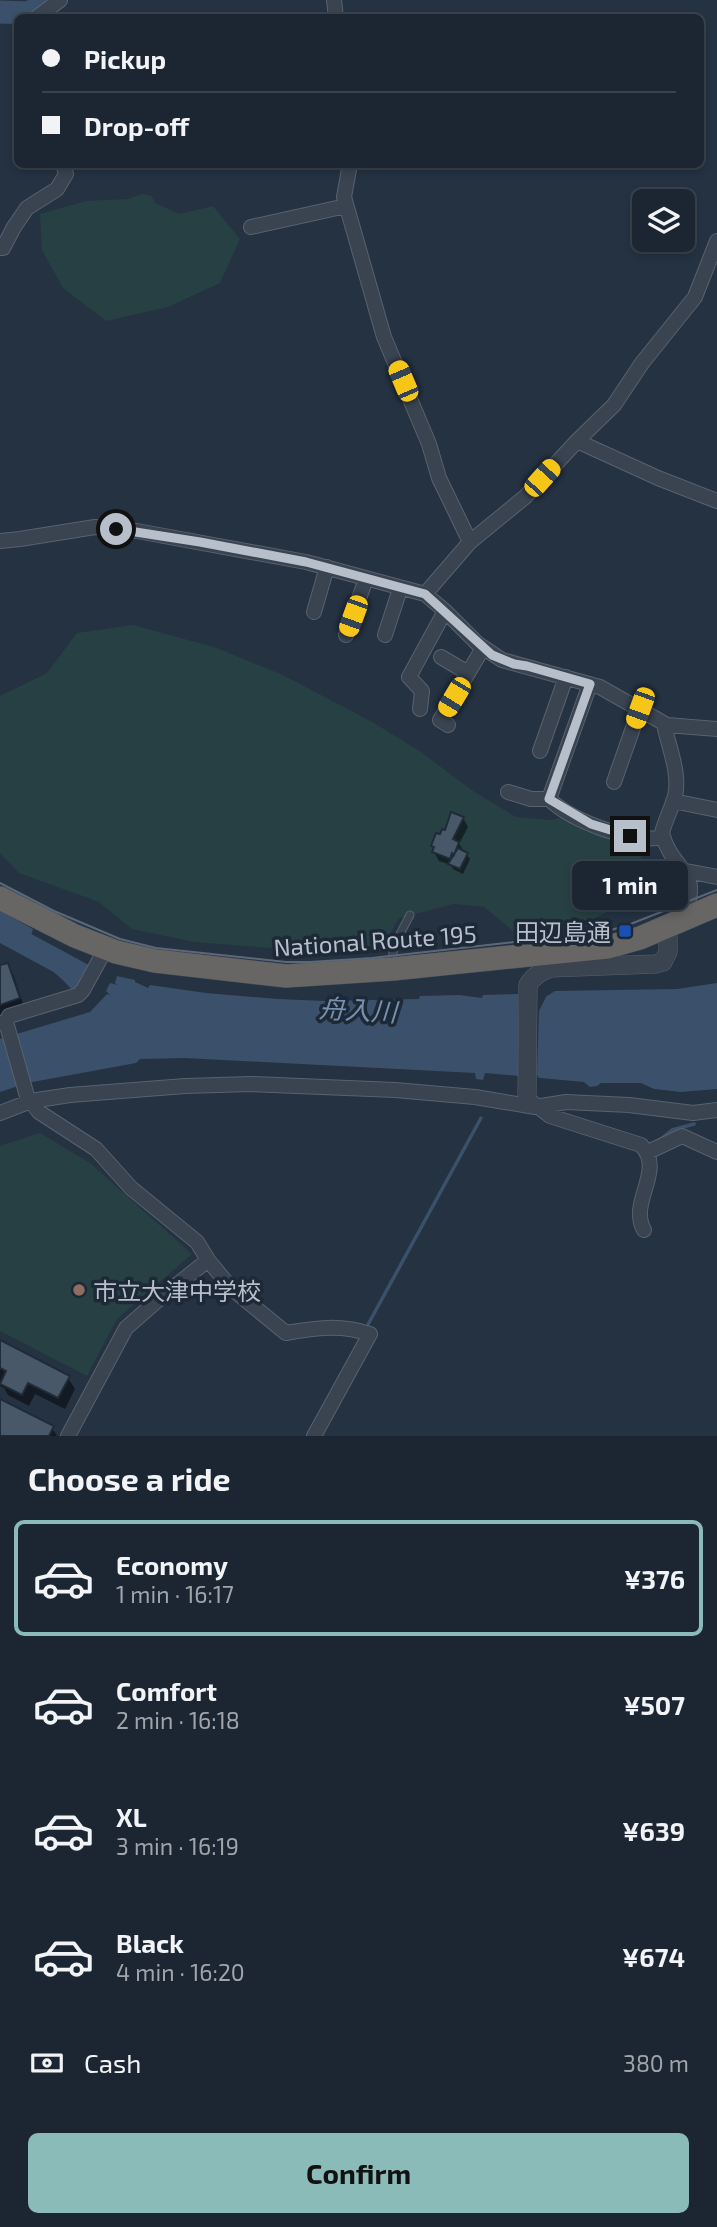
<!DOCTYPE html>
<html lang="en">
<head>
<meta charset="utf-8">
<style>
	body { margin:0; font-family:"Exo 2","Noto Sans JP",sans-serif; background:#252e3a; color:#f1f3f6; height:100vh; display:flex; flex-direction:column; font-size:26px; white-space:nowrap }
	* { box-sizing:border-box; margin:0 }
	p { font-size:23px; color:#a0a5ac }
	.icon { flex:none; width:38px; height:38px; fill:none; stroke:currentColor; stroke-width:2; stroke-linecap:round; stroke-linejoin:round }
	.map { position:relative; height:1436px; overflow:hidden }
	.panel { display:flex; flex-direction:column; background:#1c2632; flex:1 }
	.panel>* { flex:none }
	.hud { position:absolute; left:14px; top:14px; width:690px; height:154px; border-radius:10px; box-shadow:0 4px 10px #0003,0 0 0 2px #3a434d; display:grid; align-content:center; height:154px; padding:0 28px; background:#1c2632 }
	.tools { position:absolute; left:632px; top:189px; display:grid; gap:14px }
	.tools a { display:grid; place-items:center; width:63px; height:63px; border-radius:10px; background:#1c2632; box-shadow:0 4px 10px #0003,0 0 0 2px #3a434d; font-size:35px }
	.end { position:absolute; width:32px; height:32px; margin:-16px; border:9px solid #b7bfcb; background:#111; box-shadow:0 0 0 4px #111 }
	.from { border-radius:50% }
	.bubble { position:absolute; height:49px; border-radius:10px; background:#1c2632; box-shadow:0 4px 10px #0003,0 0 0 2px #3a434d; font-size:23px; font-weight:700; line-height:49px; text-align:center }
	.car { position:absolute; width:21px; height:42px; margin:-21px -10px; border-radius:9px; box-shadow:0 0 5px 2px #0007; background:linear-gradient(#f5c518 24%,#345 0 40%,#f5c518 0 76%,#345 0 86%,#f5c518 0) }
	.hud b { display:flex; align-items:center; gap:24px; height:66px; font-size:26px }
	.hud b+b { border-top:2px solid #3a434d }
	.hud i { width:18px; height:18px; background:#f1f3f6 }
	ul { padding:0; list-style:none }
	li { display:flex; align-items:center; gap:21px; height:116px; margin:0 14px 10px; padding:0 14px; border:4px solid transparent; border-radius:10px }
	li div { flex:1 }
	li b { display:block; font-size:26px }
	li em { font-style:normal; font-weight:700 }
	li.current { border-color:#8bbbb9 }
	li>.icon { width:63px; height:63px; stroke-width:1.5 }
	h2 { padding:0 28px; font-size:32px; line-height:84px }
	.pay { display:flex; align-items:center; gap:18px; height:77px; padding:0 28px; font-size:26px }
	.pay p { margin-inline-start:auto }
	.primary-button { display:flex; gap:14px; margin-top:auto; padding:14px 28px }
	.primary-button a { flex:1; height:80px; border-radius:10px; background:#8bbbb9; color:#111; font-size:28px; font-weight:700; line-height:80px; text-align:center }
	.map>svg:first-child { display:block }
</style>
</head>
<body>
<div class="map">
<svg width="717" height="1436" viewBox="0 0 717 1436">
	<rect width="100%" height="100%" fill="#253242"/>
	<path fill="#274043" d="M 142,194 L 152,196 L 155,203 L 179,214 L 213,206 L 240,239 L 220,283 L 168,307 L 106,321 L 63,288 L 42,250 L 40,214 L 86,201 L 128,199 Z
		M 133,625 L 214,647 L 283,675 L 374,723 L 421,752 L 473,791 L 516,817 L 551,820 L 568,816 L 647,843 L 641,856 L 639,874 L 624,894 L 628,899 L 629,906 L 625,911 L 607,912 L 569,931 L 528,937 L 519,936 L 484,907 L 454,904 L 399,918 L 380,951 L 336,953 L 194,942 L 132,929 L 99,902 L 19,873 L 0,853 L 0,696 L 47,673 L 77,633 Z
		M 40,1133 L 90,1163 L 192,1254 L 117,1319 L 87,1376 L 0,1331 L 0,1146 Z"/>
	<path fill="#3b516b" d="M 0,911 L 33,929 L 28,945 L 71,969 L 77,958 L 88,971 L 81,985 L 72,990 C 51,965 28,955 0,941 Z
		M 117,976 L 135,980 L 135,982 L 148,988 L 150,985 L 206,993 L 278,999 L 325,1001 L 419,999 L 420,996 L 459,995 L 482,998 L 483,995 L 518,994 L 547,996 L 555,991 L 677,989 L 717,983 L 717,1089 L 681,1092 L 654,1089 L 641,1083 L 601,1083 L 597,1086 L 590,1087 L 584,1082 L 485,1073 L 483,1080 L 476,1079 L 475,1073 L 185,1058 L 140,1059 L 136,1063 L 27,1083 L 0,1092 L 0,1039 L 90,1012 L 107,994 L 110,995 L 106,991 L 110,983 L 117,985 L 115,983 Z"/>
	<path fill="#253242" d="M 550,989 L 539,1011 L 537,1074 L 540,1082 L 518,1080 L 518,990 L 547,993 Z"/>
	<path fill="#0007" d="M 463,818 L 468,827 L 459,844 L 470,859 L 463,874 L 453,869 L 451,865 L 439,861 L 434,852 L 446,832 Z
		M 7,965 L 14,976 L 25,1010 L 0,1019 L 0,967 Z
		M 0,1342 L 68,1378 L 75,1389 L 65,1409 L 35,1394 L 29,1406 L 8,1395 L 4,1388 L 0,1386 Z
		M 0,1401 L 52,1428 L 57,1436 L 0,1436 Z"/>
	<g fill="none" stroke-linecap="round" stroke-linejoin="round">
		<path stroke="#3b516b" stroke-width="3.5" d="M 662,1138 L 672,1130 L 694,1124
			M 365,1330 L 481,1118"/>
		<path stroke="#3b516b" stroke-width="23" d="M 0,12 L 30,13 L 47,0
			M 0,930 L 85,976"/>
	</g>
	<path fill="#495868" stroke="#202b39" stroke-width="2" d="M 451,812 L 464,817 L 453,839 L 459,842 L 454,855 L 452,853 L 450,859 L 432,852 L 434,847 L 431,846 L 436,833 L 440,834 L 442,829 L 445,830 Z
		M 458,848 L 468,853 L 460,869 L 448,864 Z
		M 8,963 L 20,998 L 0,1005 L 0,965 Z
		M 0,1340 L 70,1376 L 58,1398 L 28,1383 L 22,1395 L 0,1384 L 6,1371 L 0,1368 Z
		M 0,1399 L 54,1426 L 49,1436 L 0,1436 Z"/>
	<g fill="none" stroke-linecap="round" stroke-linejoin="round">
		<g stroke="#58626f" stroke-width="9">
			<path id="service" d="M 392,965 C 391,947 402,931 410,915"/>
		</g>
		<g stroke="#58626f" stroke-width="16">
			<path id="minor" d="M 334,0 L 336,18
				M 36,18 L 60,0
				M 350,164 L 344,197 L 384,337 L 429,444 L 439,478 L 470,542
				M 251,227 L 346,206
				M 0,248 L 3,248 L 14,227 L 27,208 L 57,189 L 66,174 L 63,164
				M 577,441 L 658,478 L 717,501
				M 0,541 L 20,539 L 95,527 L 137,531 L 306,562 L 425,594
				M 314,612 L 327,567
				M 346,635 L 366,579
				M 385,635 L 400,589
				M 441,657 L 468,673
				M 590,684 L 549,799 C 572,821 632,844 663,837
				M 420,709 L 422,691 L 409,677 L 445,611
				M 448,725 L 440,720 L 483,648
				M 667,725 L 717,729
				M 540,751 L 566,677
				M 614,782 L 640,708
				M 508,792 L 531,799 L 549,799
				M 673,801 L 717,810
				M 686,871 L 717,877
				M 682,920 C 705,867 673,875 662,833 C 665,820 672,808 675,796 C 680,775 670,750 665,729 L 667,725 L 600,687 L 502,660 L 478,644 L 445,611 L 425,594 L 470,542 L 525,497 L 577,441 L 614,405 L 642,363 L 695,297 L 717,241
				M 6,1022 L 27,1096 L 39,1112 L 96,1149 L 131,1188 L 197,1242 L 208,1260 L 231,1288 L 286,1333 C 315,1328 341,1324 370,1334 L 314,1436
				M 0,1023 L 6,1022 L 9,1016 L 78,995 L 83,990 L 106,948
				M 533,1103 L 550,1116 L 641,1145 C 666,1170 628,1202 644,1230
				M 0,1113 L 31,1101 L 70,1095 L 185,1086 L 251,1084 L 395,1090 L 475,1097 L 535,1107 L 566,1102 L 629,1105 L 693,1113 L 717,1110
				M 648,1152 L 682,1136 L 717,1152
				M 68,1436 L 126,1328 L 158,1300 L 208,1260"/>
		</g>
		<g stroke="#58626f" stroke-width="19">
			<path id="tertiary" d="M 527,1097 L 528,985 C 534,975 541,972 551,968 L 655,964 L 663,962 L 668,952 L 668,926"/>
		</g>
		<g stroke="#444f5c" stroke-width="24">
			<path id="trunk" d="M 0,898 L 75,936 L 116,952 L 155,961 L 286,976 L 393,969 L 608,947 L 640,938 L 717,905"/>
		</g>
		<use href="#service" stroke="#3a4451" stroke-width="7"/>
		<use href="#minor" stroke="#3a4451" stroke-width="14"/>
		<use href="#tertiary" stroke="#3a4451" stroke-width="18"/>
		<use href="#trunk" stroke="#686664" stroke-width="23"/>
		<path stroke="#5c6878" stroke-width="2" d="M 0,883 L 54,911 L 120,939 L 156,948 L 286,962 L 310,962 L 372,958 L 604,932 L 628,925 L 717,890"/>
	</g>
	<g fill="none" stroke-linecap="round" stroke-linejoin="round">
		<path stroke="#b7bfcb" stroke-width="9" d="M 116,529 L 200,542 L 306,562 L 425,594 L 492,655 L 514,664 L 527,666 L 590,684 L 549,799 L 591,824 L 630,836"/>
	</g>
	<rect fill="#1a4fb4" stroke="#1e2937" stroke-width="2.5" x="618" y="924" width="14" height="14" rx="3.5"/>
	<circle fill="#8d6e63" stroke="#1e2937" stroke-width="2.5" cx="79" cy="1290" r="7"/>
	<g text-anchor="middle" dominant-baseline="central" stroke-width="7" stroke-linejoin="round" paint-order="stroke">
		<g font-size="24" fill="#b7bfcb" stroke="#1e2937" text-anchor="end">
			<text x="611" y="931">田辺島通</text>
			<text x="93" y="1290" text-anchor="start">市立大津中学校</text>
		</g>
		<g font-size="24" fill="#b7bfcb" stroke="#1e2937">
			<text transform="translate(375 940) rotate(-4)">National Route 195</text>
		</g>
		<g font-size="26" font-style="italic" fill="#7691af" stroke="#1e2937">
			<text transform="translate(358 1009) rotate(3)">舟入川</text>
		</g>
	</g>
</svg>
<div class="tools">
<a><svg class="icon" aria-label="layers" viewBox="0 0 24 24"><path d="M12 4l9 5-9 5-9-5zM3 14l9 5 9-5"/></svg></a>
</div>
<i class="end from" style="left:116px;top:529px"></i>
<i class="end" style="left:630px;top:836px"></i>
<div class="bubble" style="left:572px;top:861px;width:116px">1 min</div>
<i class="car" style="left:403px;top:381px;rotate:337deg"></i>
<i class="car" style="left:542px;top:478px;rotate:42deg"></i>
<i class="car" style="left:353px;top:616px;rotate:200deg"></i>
<i class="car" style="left:454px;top:697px;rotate:211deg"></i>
<i class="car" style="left:640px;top:708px;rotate:200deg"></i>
<div class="hud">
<b><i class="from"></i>Pickup</b>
<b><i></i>Drop-off</b>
</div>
</div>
<section class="panel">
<h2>Choose a ride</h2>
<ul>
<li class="current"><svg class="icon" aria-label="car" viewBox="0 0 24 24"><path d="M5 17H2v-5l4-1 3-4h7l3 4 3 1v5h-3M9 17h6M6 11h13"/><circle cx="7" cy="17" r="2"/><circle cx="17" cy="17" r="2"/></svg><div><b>Economy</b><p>1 min · 16:17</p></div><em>¥376</em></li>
<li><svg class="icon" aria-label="car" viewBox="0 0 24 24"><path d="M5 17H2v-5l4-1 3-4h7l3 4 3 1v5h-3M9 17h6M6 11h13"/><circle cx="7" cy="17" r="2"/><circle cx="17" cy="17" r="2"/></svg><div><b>Comfort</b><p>2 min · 16:18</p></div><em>¥507</em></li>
<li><svg class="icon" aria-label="car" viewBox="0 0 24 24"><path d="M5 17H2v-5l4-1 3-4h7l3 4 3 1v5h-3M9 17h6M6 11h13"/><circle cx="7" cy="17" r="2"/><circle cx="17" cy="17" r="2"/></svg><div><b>XL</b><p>3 min · 16:19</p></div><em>¥639</em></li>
<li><svg class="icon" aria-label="car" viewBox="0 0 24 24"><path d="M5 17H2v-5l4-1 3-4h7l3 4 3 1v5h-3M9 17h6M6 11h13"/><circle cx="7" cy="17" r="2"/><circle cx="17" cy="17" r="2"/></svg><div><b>Black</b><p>4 min · 16:20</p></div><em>¥674</em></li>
</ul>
<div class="pay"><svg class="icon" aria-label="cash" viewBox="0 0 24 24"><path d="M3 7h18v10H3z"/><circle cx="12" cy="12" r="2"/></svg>Cash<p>380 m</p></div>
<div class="primary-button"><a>Confirm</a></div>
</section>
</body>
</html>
